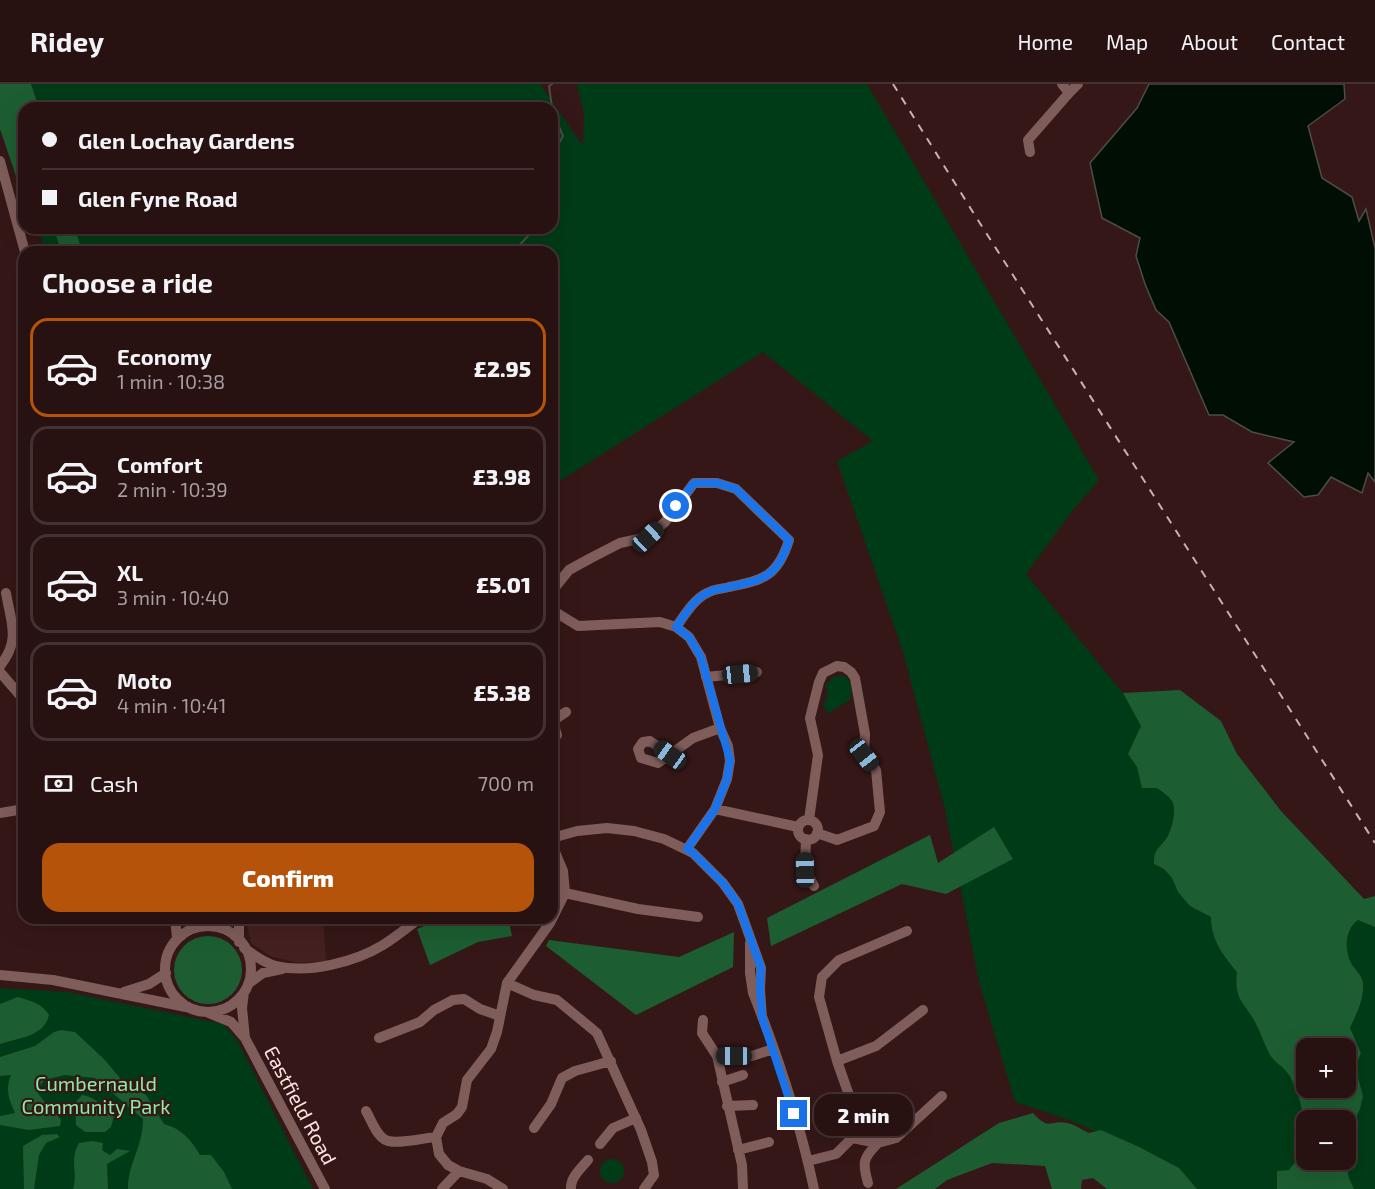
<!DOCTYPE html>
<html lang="en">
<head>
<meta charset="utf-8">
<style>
	body { margin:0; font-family:"Exo 2",sans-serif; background:#341f1f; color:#f1f3f6; height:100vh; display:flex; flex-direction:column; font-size:22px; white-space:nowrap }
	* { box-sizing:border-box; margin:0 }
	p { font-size:20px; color:#a59d9f }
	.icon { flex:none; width:33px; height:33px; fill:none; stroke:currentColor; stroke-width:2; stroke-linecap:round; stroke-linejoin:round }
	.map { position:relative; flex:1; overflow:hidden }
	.panel { position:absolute; left:18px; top:162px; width:540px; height:678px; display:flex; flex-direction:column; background:#281111; border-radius:18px; box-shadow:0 6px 24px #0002,0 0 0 2px #443131 }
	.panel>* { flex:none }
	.hud { position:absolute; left:18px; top:18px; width:540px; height:132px; border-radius:18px; box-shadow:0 6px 24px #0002,0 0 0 2px #443131; display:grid; align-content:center; height:132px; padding:0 24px; background:#281111 }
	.buttons { position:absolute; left:1296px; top:954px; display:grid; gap:12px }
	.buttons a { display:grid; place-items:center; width:60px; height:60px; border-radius:12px; background:#281111; box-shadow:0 6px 24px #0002,0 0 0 2px #443131; font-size:30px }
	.end { position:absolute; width:27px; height:27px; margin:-14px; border:8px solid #1a73e8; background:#fff; box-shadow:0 0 0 3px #fff }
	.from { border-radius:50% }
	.bubble { position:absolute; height:42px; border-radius:18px; background:#281111; box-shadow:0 6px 24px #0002,0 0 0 2px #443131; font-size:20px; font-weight:800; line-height:42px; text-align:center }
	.car { position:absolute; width:18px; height:36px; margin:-18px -9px; border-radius:8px; box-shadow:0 0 4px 2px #0007; background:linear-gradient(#222 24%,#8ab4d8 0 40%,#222 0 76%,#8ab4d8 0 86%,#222 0) }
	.hud b { display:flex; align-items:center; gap:21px; height:57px; font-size:22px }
	.hud b+b { border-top:2px solid #443131 }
	.hud i { width:15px; height:15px; background:#f1f3f6 }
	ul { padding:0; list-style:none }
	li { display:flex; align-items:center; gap:18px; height:99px; margin:0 12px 9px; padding:0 12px; border:3px solid #443131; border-radius:18px }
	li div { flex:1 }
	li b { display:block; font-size:22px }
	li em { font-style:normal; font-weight:800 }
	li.on { border-color:#b45309 }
	li>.icon { width:54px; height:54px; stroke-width:1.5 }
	h2 { padding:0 24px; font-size:27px; line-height:72px }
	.pay { display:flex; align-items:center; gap:15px; height:66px; padding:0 24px; font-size:22px }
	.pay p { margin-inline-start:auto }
	.action { display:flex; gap:12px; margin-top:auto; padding:12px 24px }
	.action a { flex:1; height:69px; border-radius:18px; background:#b45309; color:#fff; font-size:24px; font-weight:800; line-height:69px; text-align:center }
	header { display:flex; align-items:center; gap:36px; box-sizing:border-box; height:84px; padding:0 30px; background:#281111; border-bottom:2px solid #443131 }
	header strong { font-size:28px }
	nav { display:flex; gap:33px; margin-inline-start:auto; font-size:21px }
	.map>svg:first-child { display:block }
</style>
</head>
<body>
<header>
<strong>Ridey</strong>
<nav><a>Home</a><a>Map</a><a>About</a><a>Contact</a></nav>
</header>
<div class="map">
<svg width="1375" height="1105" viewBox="0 0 1375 1105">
	<rect width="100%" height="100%" fill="#351717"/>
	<path fill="#452020" d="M 249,834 L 323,834 L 326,877 L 299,879 L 270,872 L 251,859 L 247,841 Z"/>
	<path fill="#003b17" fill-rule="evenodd" d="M 0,0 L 540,0 L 583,62 L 584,30 L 577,0 L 867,0 L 1099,396 L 1073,426 L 1026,490 L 1126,613 L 1162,647 L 1306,1004 L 1346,1004 L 1346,964 L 1332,850 L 1360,824 L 1375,834 L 1375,1105 L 1190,1105 L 1160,1076 L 1069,1036 L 1015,1018 L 979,898 L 945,725 L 903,568 L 837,377 L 873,357 L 763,268 L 552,402 L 552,168 L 46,168 L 38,144 L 552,144 L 552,24 L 24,24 ZM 1306,1036 L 1346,1036 L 1346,1076 L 1306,1076 Z
		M 844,591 L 851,599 L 851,615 L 829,629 L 823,622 L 828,610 L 825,602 L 832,594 Z
		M 0,904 L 67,908 L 223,940 L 237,956 L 313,1105 L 0,1105 Z
		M600 1087a12 12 0 1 1 24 0a12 12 0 1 1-24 0Z"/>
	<path fill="#1c5e31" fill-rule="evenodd" d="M 0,0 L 31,0 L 39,24 L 24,24 L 24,134 L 17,95 L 0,45 Z
		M 54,144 L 75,144 L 82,168 L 61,168 Z
		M 1180,606 L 1221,637 L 1237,670 L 1281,727 L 1364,815 L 1375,812 L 1375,843 L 1358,836 C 1345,845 1344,865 1351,879 C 1355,886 1362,891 1363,899 C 1364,916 1357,928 1350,944 L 1361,969 L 1355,983 L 1363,1012 L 1360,1025 L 1353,1040 L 1346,1075 L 1346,1036 L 1306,1036 L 1306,1076 L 1345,1076 L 1349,1094 L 1354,1105 L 1277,1105 L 1277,1087 L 1289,1086 C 1295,1078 1301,1071 1303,1062 C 1308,1042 1300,1009 1289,991 C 1284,983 1275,979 1270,971 C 1264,960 1261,949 1255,938 C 1243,916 1234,916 1237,888 C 1223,871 1211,856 1211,833 L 1190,822 L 1178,808 L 1172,794 L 1164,785 L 1154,780 C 1154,764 1158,766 1166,755 C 1172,746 1177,726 1172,717 C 1169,712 1161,707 1157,704 L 1142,704 L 1137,683 L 1128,670 L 1141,642 L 1123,609 ZM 1306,964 L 1346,964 L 1346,1004 L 1306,1004 Z
		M 994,743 L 1013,775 L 946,810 L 902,800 L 771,862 L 767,834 L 930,751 L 938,779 Z
		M 445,834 L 508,834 L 512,852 L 478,858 L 430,881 L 417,845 Z
		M 734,848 L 733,883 L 636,931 L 546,862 L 549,856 L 679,873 Z
		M174 886a34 34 0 1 1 68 0a34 34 0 1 1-68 0Z
		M 18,913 C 30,917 42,919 49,931 C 44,953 18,954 0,960 L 0,920 Z
		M 61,946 L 75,948 L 105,976 L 124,999 L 146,1011 L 164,1040 C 181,1044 192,1057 200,1071 L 211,1071 L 224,1088 L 232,1105 L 128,1105 C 127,1082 143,1063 143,1035 L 95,994 L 65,991 L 44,996 L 37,1007 C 43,1019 53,1025 61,1036 L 60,1042 L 29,1046 L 0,1041 L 0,1032 L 15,1029 C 9,1016 5,1005 11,991 L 0,992 L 0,973 L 35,962 L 54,948 Z
		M 82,1011 C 93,1012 106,1023 114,1032 L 111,1043 L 105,1048 L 85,1048 L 76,1041 L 75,1019 Z
		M 1033,1029 C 1050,1048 1050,1035 1067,1039 C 1074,1040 1082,1046 1089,1049 L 1101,1046 L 1139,1063 L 1179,1084 L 1197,1105 L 1107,1105 L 1093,1094 L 1082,1096 L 1081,1105 L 1052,1105 L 1045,1082 L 992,1079 L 947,1096 L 935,1105 L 896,1105 L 999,1039 Z
		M 57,1050 L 60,1053 L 46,1059 L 39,1071 L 34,1105 L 24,1105 L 23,1062 L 42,1051 Z
		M 93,1057 L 103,1059 L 102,1066 L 110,1071 L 117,1065 L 130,1067 L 107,1080 L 108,1105 L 73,1105 C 78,1089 69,1077 79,1059 Z"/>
	<path fill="#000e03" stroke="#4b4e46" stroke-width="1.5" d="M 1149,0 L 1344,0 L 1345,15 L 1308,42 L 1322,94 L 1352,113 L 1359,137 L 1366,125 L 1375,164 L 1375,398 L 1368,389 L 1362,409 L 1331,393 L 1318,411 L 1304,413 L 1268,379 L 1294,358 L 1252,348 L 1223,331 L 1209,331 L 1169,238 L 1156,226 L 1145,200 L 1136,172 L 1140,154 L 1102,134 L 1090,79 L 1137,24 Z"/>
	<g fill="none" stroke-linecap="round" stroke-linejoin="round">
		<path stroke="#4b4e46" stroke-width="2" d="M 552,0 L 549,2 L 552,24
			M 552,26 L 563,52 L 553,70 L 556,90 L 552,98
			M 513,168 L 528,152 L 522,144"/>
		<path stroke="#7f5d5b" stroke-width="10" d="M 1062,0 L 1069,9 L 1078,0
			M 1030,68 L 1028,56 L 1069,9
			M 0,77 L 25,168
			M 552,507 L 569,486 L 589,475 L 620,459 L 648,453 L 665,438 L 694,399 L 717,399 L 736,405 L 789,456 C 778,492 764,496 729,503 C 722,505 713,505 707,509 C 693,516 685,531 676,543
			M 552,526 L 578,542 L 660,538 L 676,543 L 689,553 L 701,573 L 720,644 L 728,662 L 730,677 L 727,695 L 715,725 L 687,765
			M 0,582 C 21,556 11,539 6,509
			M 0,588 L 24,616
			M 706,593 L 757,588
			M 552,636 L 557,651
			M 554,636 L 566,628
			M 670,671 L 650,657 L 643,658 L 638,665 L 641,674 L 658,679 L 693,654 L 720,644
			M 715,725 L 798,743
			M 0,729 L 24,725
			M 809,736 L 818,671 L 810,634 L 819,598 L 823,589 L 837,582 L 844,583 L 851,588 L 855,594 L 865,650 L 864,671 L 876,686 L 880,728 L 874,742 L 837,756 L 817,749
			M798 746a10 10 0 1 1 20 0a10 10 0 1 1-20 0Z
			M 552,754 L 577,747 L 607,744 L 634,747 L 664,755 L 693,769 L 723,799 L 738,820 L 761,884 L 760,905 L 762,933
			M 806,755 L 805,786 L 814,802
			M 565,809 L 638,825 L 698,833
			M 175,834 L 177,854
			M 239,834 L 239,858
			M165 885a43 43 0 1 1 86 0a43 43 0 1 1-86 0Z
			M 750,859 L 750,889 L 753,909 C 778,972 800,1039 814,1105
			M 244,864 C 254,871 264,879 276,882 C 308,890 355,878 383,861 C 396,853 408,843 420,834
			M 0,891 L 53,896 L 186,923
			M 507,899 L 534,911 L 557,916 L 597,949 L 641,1046 L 652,1078 L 654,1091 L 644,1105
			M 248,900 L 263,889 L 282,885
			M 124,908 L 149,900 L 166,889
			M 244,908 L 242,924 L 245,954
			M 209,929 L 231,938 L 245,954 L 325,1105
			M 703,936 L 702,949 L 717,972 L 742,1081 L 743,1105
			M 379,954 L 420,938 L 434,926 L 453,916 L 464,915 L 480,925 L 500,932
			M 717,972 L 752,972 L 773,965
			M 837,977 L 876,962 L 923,926
			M 722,998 L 743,991
			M 727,1022 L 753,1021
			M 366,1027 C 371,1036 376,1050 384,1055 C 393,1062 423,1054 436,1053
			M 534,1044 L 551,1020 L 562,994 L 575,987 L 611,977
			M 852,1054 L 878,1059 L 896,1054 L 942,1012
			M 600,1060 L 613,1044 L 636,1034
			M 738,1066 L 769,1058
			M 808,1077 L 836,1070 L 852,1054 L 857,1034 L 837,977 L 819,913 L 822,893 L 839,876 L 907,847
			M 868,1099 C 862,1078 863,1074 878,1059
			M 442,1105 L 459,1087
			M 503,1105 L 487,1095 L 459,1087 L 448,1081 L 439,1070 L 436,1053 L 443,1039 L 457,1030 L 462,1023 L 467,996 L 491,965 L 497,948 L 507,899 L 550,839 L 565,809 L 563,787 L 552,761
			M 571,1105 C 570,1094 581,1084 588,1076"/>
		<path stroke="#c9b1b0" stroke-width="2" stroke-dasharray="8 8" stroke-linecap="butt" d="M 893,0 L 976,133 L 1375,759"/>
	</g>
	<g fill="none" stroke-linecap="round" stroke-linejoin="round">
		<path stroke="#1a73e8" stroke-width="8" d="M 676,422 L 694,399 L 717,399 L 736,405 L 789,456 C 778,492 764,496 729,503 C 722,505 713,505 707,509 C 693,516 685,531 676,543 L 689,553 L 701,573 L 730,676 L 727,695 L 715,725 L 687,765 L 693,769 L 723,799 L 738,820 L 761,884 L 760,905 L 762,933 L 794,1030"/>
	</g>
	<g text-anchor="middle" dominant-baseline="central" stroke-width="4.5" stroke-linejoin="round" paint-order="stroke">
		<g font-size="20" fill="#8fe8a3" stroke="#351717">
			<text x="96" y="999">Cumbernauld<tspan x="96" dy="23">Community Park</tspan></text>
		</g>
		<g font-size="20" fill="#fbe5e4" stroke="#351717">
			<text transform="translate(301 1021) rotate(62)">Eastfield Road</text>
		</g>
	</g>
</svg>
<div class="buttons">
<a>+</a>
<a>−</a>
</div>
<i class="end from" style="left:676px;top:422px"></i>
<i class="end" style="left:794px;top:1030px"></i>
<div class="bubble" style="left:814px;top:1010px;width:99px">2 min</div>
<i class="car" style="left:648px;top:453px;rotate:47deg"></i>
<i class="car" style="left:740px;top:590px;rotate:84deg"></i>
<i class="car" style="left:670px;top:671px;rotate:305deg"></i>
<i class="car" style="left:864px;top:671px;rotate:142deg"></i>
<i class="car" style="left:805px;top:786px;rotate:359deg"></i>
<i class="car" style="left:734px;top:972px;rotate:270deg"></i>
<div class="hud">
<b><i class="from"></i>Glen Lochay Gardens</b>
<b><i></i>Glen Fyne Road</b>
</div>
<section class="panel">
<h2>Choose a ride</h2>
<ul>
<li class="on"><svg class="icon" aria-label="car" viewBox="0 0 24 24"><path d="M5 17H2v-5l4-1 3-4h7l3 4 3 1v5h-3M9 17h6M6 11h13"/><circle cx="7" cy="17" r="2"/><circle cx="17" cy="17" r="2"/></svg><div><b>Economy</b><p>1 min · 10:38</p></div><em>£2.95</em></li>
<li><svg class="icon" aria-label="car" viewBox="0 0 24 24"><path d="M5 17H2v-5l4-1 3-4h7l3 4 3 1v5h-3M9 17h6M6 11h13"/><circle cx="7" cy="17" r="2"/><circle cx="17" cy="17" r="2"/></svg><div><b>Comfort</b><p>2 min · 10:39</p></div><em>£3.98</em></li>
<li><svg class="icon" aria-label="car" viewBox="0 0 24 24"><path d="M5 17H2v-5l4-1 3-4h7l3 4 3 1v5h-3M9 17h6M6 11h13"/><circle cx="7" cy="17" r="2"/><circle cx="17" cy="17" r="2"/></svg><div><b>XL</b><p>3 min · 10:40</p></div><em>£5.01</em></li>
<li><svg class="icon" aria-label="car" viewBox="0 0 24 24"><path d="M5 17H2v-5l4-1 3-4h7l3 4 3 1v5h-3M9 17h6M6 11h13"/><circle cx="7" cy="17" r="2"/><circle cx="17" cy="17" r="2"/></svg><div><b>Moto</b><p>4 min · 10:41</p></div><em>£5.38</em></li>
</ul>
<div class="pay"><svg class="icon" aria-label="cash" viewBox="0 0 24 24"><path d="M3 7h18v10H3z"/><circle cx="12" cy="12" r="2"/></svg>Cash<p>700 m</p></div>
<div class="action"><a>Confirm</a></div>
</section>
</div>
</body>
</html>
